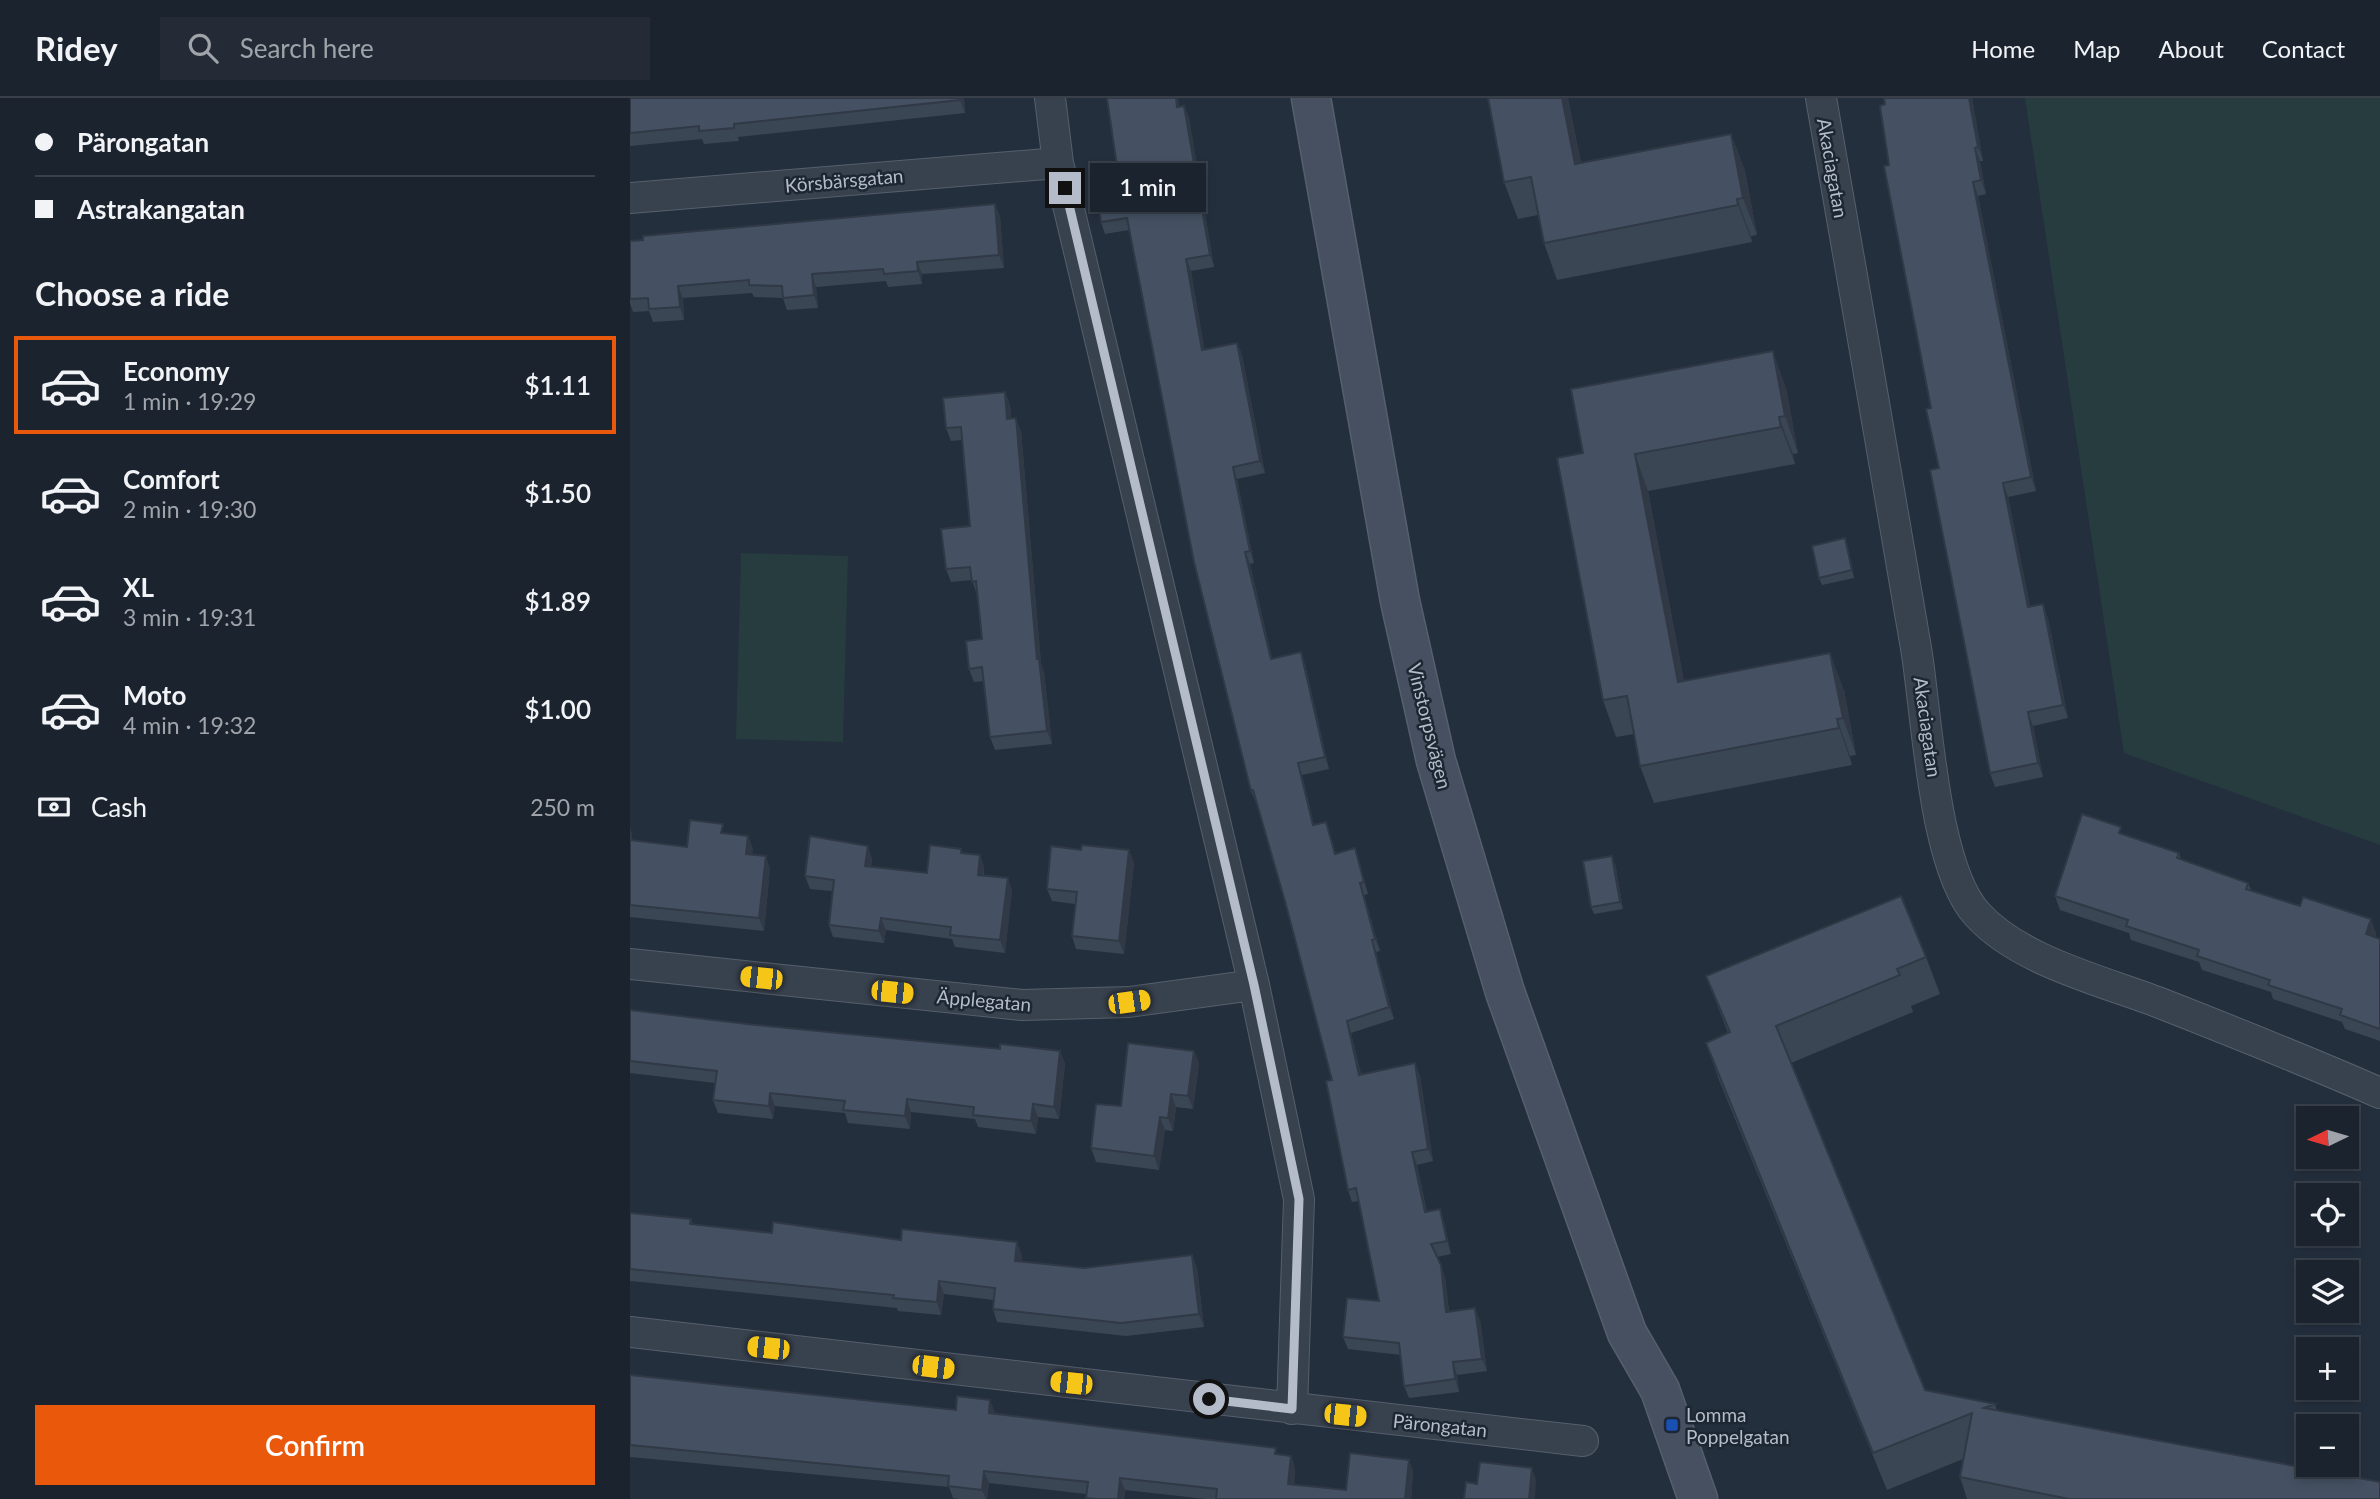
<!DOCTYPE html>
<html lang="en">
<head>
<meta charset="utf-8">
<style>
	body { margin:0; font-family:Lato,sans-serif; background:#242b36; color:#f1f3f6; height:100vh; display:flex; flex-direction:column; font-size:26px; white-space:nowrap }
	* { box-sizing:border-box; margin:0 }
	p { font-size:23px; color:#a0a4aa }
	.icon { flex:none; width:38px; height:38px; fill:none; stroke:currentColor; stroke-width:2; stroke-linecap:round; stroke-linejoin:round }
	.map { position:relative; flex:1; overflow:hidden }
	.details { display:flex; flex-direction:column; background:#1b232e; width:630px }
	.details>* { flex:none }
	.top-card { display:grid; align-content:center; height:154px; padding:0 35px; background:#1b232e }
	.needle { width:46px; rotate:265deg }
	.fabs { position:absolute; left:1666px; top:1008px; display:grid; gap:14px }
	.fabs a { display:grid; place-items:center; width:63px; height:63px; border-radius:0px; background:#1b232e; box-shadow:0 4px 10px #0003,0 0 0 2px #39404a; font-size:35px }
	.end { position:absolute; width:32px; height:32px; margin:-16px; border:9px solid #b4bcc9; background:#111; box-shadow:0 0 0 4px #111 }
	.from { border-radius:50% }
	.bubble { position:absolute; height:49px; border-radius:0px; background:#1b232e; box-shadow:0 4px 10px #0003,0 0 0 2px #39404a; font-size:23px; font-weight:600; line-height:49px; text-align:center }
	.car { position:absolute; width:21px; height:42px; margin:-21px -10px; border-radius:9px; box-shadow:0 0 5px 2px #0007; background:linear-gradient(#f5c518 24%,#345 0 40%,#f5c518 0 76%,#345 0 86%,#f5c518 0) }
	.top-card b { display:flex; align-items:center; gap:24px; height:66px; font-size:26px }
	.top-card b+b { border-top:2px solid #39404a }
	.top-card i { width:18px; height:18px; background:#f1f3f6 }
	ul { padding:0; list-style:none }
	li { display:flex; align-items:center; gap:21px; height:98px; margin:0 14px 10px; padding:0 21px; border:4px solid transparent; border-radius:0px }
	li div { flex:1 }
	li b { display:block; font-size:26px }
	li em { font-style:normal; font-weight:600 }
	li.current { border-color:#ea580c }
	li>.icon { width:63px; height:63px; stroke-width:1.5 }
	h2 { padding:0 35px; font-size:32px; line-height:84px }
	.pay { display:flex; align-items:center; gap:18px; height:77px; padding:0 35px; font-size:26px }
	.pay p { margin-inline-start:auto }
	.button { display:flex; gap:14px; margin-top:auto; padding:14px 35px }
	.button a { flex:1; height:80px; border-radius:0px; background:#ea580c; color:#fff; font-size:28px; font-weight:600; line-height:80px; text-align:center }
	header { display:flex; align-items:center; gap:42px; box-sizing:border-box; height:98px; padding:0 35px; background:#1b232e; border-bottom:2px solid #39404a }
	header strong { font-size:33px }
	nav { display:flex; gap:38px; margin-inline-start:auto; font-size:24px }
	.search { width:490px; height:63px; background:#242b36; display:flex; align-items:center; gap:18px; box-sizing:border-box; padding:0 24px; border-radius:0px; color:#a0a4aa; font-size:26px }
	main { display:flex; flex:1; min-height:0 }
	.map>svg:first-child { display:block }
</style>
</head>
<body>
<header>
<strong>Ridey</strong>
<div class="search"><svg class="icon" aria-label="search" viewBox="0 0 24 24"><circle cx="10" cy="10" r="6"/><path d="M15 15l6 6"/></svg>Search here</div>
<nav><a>Home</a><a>Map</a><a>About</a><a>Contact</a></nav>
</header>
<main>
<section class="details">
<div class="top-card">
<b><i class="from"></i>Pärongatan</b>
<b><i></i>Astrakangatan</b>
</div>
<h2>Choose a ride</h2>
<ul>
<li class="current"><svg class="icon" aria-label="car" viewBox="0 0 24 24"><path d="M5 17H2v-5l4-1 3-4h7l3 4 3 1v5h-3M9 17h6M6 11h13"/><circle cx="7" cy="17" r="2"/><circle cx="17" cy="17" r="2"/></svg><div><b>Economy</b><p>1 min · 19:29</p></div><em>$1.11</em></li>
<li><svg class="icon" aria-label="car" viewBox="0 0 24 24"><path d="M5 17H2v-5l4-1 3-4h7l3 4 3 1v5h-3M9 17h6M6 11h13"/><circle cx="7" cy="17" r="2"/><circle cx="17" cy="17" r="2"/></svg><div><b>Comfort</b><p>2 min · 19:30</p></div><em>$1.50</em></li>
<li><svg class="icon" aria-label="car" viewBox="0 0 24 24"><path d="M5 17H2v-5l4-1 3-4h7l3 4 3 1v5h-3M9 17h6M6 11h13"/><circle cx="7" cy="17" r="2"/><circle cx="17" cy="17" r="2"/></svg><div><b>XL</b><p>3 min · 19:31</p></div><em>$1.89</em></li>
<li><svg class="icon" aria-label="car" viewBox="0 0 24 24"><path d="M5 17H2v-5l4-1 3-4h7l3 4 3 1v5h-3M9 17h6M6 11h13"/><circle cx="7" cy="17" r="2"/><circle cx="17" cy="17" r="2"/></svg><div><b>Moto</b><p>4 min · 19:32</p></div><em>$1.00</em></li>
</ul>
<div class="pay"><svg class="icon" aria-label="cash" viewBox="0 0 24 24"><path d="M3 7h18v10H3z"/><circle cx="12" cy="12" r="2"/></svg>Cash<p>250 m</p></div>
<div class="button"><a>Confirm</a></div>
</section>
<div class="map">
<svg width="1750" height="1401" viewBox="0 0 1750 1401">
	<rect width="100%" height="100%" fill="#242f3e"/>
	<path fill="#263c3f" d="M 1395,0 L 1750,0 L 1750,747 L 1494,655 Z
		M 111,455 L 218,458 L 213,644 L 106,641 Z"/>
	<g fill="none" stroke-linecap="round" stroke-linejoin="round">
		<g stroke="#565f6c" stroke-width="32">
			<path id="street" d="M 420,0 L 428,65 L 624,887 L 669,1101 L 662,1311
				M 1191,0 C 1223,183 1255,367 1286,550 C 1297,616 1303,768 1347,816 C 1389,863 1473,883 1530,905 C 1604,934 1677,963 1750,995
				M 0,100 L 428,65
				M 0,866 L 392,907 L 499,904 L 624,887
				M 0,1234 L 953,1343"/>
		</g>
		<g stroke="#565f6c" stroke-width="41">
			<path id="secondary" d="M 681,0 L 770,503 L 806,663 L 875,894 L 997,1235 L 1030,1292 L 1068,1401"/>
		</g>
		<use href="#street" stroke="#38414e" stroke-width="30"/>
		<use href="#secondary" stroke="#465061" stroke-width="38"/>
	</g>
	<path fill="#3b4654" d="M 0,0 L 334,0 L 335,15 L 108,39 L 109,43 L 74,46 L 72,41 L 0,48 Z
		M 477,0 L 548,0 L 549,9 L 554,8 L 559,20 L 584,169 L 561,173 L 574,252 L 607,245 L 612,257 L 635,375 L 607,381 L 624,465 L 620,466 L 642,560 L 675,566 L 699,671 L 672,677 L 684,727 L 696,724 L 706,756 L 729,763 L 738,796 L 734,797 L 750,853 L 746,854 L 764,921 L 721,935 L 731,976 L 785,965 L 790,978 L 803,1063 L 787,1067 L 797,1114 L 814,1124 L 821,1156 L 807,1159 L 815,1179 L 819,1213 L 850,1222 L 857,1273 L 827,1277 L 829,1294 L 779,1300 L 774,1288 L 771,1257 L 718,1251 L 713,1239 L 749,1203 L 728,1103 L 722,1104 L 718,1092 L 702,982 L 656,807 L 627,705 L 626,705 L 621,693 L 499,132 L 475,136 L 471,124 L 490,89 Z
		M 858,0 L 938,0 L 951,65 L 1101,36 L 1115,73 L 1127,137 L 1121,138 L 1122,144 L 927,182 L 914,145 L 908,117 L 888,121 L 874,84 Z
		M 1254,0 L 1342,0 L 1353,63 L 1350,63 L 1356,96 L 1348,98 L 1406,393 L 1378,399 L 1400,508 L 1418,520 L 1438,620 L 1403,628 L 1413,679 L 1365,689 L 1360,675 L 1309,370 L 1301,310 Z
		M 365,106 L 370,119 L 374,170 L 292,176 L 292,186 L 258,189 L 256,183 L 186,189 L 188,210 L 157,212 L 153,200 L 124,199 L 122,195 L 53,200 L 54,222 L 23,224 L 19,213 L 3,214 L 0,205 L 0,143 Z
		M 1156,290 L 1168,355 L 1163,356 L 1165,366 L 1018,393 L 1054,583 L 1214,592 L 1226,657 L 1220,658 L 1222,667 L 1024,705 L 1010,668 L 1004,636 L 986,639 L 973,602 L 953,355 Z
		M 375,294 L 380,307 L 381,320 L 391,333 L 411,565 L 414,574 L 422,646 L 365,652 L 360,639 L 354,583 L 344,584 L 339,571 L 352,541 L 347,497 L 342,482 L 321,484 L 316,471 L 340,428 L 332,342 L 321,343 L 316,330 Z
		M 1215,440 L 1224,480 L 1192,487 L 1189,480 Z
		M 0,730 L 2,737 L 2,743 L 57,749 L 96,736 L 118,738 L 123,751 L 122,756 L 140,770 L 134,833 L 0,819 Z
		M 1494,737 L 1549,755 L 1551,762 L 1618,785 L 1621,792 L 1746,835 L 1745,839 L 1750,841 L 1750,943 L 1715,931 L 1712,924 L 1643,901 L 1641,894 L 1572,872 L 1569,864 L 1501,842 L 1499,835 L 1430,812 L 1425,798 Z
		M 331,751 L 333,756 L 350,757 L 354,769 L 354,777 L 382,792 L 375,855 L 325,849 L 322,841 L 256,832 L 254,845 L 203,839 L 199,827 L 202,793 L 180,791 L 175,778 L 242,760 L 241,769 L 297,775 Z
		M 451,752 L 499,752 L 504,765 L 494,856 L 446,851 L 442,838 L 445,806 L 422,803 L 417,791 Z
		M 985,765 L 993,811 L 964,816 L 961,809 Z
		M 1296,859 L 1310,896 L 1281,908 L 1283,914 L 1161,965 L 1295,1292 L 1365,1306 L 1367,1313 L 1750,1401 L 1337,1401 L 1330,1379 L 1333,1361 L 1257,1392 L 1089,982 L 1076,945 L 1098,935 L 1076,878 Z
		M 0,912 L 117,926 L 370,951 L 430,953 L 435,966 L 429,1021 L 408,1019 L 406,1036 L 348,1029 L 345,1021 L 281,1014 L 280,1031 L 218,1025 L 215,1015 L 145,1008 L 143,1021 L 88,1015 L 83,1002 L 85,985 L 0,975 Z
		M 564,953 L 569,966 L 563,1011 L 546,1009 L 543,1033 L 535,1032 L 529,1072 L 466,1064 L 461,1050 L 491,1008 Z
		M 0,1115 L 61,1121 L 63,1127 L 142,1135 L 271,1142 L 392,1157 L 391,1163 L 454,1170 L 562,1157 L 567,1170 L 574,1229 L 496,1238 L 367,1224 L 363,1211 L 364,1202 L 314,1196 L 311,1217 L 268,1213 L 267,1210 L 0,1183 Z
		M 0,1277 L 326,1312 L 365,1314 L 364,1316 L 661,1358 L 665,1370 L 664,1387 L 716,1392 L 779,1362 L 783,1374 L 781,1401 L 576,1401 L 495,1392 L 494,1401 L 456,1401 L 456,1396 L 359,1385 L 357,1401 L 328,1401 L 323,1400 L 319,1389 L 0,1359 Z"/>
	<path fill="#303945" d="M 330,0 L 334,0 L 335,15 L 330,2 Z
		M 546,0 L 548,0 L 551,21 L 547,9 Z
		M 932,0 L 938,0 L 958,103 L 945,66 Z
		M 1339,0 L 1342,0 L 1353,63 L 1348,49 Z
		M 554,8 L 559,20 L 584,169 L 580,157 Z
		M 1101,36 L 1115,73 L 1127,137 L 1113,100 Z
		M 1345,50 L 1350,63 L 1356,96 L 1351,82 Z
		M 1343,84 L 1348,98 L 1406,393 L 1401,379 Z
		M 1107,101 L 1121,138 L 1122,144 L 1108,107 Z
		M 365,106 L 370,119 L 374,170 L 369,157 Z
		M 556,161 L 561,173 L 577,264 L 572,252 Z
		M 287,164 L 292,176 L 292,186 L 288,173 Z
		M 182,176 L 186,189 L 188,210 L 184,197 Z
		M 48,188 L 53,200 L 54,222 L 50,209 Z
		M 607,245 L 612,257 L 635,375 L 630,363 Z
		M 1143,253 L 1156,290 L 1168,355 L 1155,318 Z
		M 375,294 L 380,307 L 382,334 L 377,321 Z
		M 1149,319 L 1163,356 L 1165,366 L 1151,329 Z
		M 386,320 L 391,333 L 411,565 L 414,574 L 422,646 L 417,633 L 407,561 Z
		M 1005,356 L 1018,393 L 1061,621 L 1048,584 Z
		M 603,369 L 607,381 L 624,465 L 620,453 Z
		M 1373,385 L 1378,399 L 1403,522 L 1398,509 Z
		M 615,454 L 620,466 L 645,573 L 641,561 Z
		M 1413,506 L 1418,520 L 1438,620 L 1433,607 Z
		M 671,554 L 675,566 L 699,671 L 695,659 Z
		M 1200,555 L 1214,592 L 1226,657 L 1213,620 Z
		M 1398,614 L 1403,628 L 1413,679 L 1408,665 Z
		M 1207,621 L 1220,658 L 1222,667 L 1209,630 Z
		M 668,665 L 672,677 L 687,739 L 683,727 Z
		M 0,730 L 2,737 L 0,755 Z
		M 118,738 L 123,751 L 121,768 L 116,756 Z
		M 238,748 L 242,760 L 239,780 L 235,768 Z
		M 725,750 L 729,763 L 738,796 L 734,784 Z
		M 499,752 L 504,765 L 494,856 L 489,843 Z
		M 350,757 L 354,769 L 352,789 L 348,777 Z
		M 136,758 L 140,770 L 134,833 L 129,820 Z
		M 982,758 L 985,765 L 993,811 L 990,804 Z
		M 378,780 L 382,792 L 375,855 L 370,842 Z
		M 730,785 L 734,797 L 750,853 L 745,841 Z
		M 251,820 L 256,832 L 254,845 L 249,833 Z
		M 1741,821 L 1746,835 L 1741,850 L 1736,836 Z
		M 742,842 L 746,854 L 764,921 L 759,909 Z
		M 717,923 L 721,935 L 734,989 L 729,977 Z
		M 430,953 L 435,966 L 429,1021 L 424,1009 Z
		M 564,953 L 569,966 L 563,1011 L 558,998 Z
		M 785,965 L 790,978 L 803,1063 L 798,1051 Z
		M 140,995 L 145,1008 L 143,1021 L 139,1008 Z
		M 541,996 L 546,1009 L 543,1033 L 538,1020 Z
		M 277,1001 L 281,1014 L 280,1031 L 275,1018 Z
		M 403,1006 L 408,1019 L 406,1036 L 401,1023 Z
		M 530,1019 L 535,1032 L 529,1072 L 524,1058 Z
		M 782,1054 L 787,1067 L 799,1127 L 795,1114 Z
		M 810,1111 L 814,1124 L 821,1156 L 817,1143 Z
		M 387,1144 L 392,1157 L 390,1175 L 385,1163 Z
		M 562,1157 L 567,1170 L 574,1229 L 569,1216 Z
		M 811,1167 L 815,1179 L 820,1226 L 816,1214 Z
		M 309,1183 L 314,1196 L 311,1217 L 307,1204 Z
		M 845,1210 L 850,1222 L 857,1273 L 852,1261 Z
		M 823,1264 L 827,1277 L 829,1294 L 825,1281 Z
		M 360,1302 L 365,1314 L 363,1327 L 359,1315 Z
		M 661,1358 L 665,1370 L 662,1398 L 658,1386 Z
		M 779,1362 L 783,1374 L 781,1401 L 775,1401 Z
		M 902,1370 L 906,1382 L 905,1401 L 899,1401 Z
		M 354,1373 L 359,1385 L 357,1401 L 356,1401 L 352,1392 Z
		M 490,1380 L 495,1392 L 494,1401 L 488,1401 Z"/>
	<path fill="#455162" stroke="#303945" stroke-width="2" d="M 0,0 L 330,0 L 330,2 L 104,26 L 104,30 L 69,33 L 69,28 L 0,35 Z
		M 477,0 L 546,0 L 547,9 L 554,8 L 580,157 L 556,161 L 572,252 L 607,245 L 630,363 L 603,369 L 620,453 L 615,454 L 641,561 L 671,554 L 695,659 L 668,665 L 683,727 L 696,724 L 705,756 L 725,750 L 734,784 L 730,785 L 745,841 L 742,842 L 759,909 L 717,923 L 729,977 L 785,965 L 798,1051 L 782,1054 L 795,1114 L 810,1111 L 817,1143 L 801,1146 L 811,1167 L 816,1214 L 845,1210 L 852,1261 L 823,1264 L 825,1281 L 774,1288 L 769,1245 L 713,1239 L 717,1200 L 749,1203 L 726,1090 L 718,1092 L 696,983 L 702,982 L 656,807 L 623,692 L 621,693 L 564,464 L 497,120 L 471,124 L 466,93 L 490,89 Z
		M 858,0 L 932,0 L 945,66 L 1101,36 L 1113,100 L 1107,101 L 1108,107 L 914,145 L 901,79 L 874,84 Z
		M 1254,0 L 1339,0 L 1348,49 L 1345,50 L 1351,82 L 1343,84 L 1401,379 L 1373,385 L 1398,509 L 1413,506 L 1433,607 L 1398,614 L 1408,665 L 1360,675 L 1300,372 L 1309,370 L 1296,311 L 1301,310 L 1254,68 L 1259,67 L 1250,8 L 1255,6 Z
		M 365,106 L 369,157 L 287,164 L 288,173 L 254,176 L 253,171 L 182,176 L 184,197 L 153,200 L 152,188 L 119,187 L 119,182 L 48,188 L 50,209 L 19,211 L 18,200 L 0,201 L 0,143 L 13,142 L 13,138 Z
		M 1143,253 L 1155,318 L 1149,319 L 1151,329 L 1005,356 L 1048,584 L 1200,555 L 1213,620 L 1207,621 L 1209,630 L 1010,668 L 997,598 L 973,602 L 927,360 L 953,355 L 941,291 Z
		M 375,294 L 377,321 L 386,320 L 407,561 L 409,561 L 417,633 L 360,639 L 352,569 L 339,571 L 336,543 L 352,541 L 346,483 L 342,484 L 340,469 L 316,471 L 311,431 L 340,428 L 331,329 L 316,330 L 313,300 Z
		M 1215,440 L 1222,472 L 1189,480 L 1182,448 Z
		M 1452,716 L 1491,729 L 1489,735 L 1549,755 L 1547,760 L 1618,785 L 1616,791 L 1670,808 L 1673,799 L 1741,821 L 1736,836 L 1750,841 L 1750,931 L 1710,917 L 1712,911 L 1638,887 L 1640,882 L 1567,858 L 1569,852 L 1496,828 L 1498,822 L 1425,798 Z
		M 60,722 L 93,726 L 91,735 L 118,738 L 116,756 L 136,758 L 129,820 L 0,807 L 0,742 L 57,749 Z
		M 180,738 L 238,748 L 235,768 L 297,775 L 300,747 L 331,751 L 331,755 L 350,757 L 348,777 L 378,780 L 370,842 L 320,837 L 321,829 L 251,820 L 249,833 L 199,827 L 204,782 L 175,778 Z
		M 452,747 L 499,752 L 489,843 L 442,838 L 447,794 L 417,791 L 421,748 L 451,752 Z
		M 982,758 L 990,804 L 961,809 L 953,763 Z
		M 1271,798 L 1296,859 L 1267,871 L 1270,877 L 1146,928 L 1295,1292 L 1365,1306 L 1354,1310 L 1750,1384 L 1750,1401 L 1439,1401 L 1330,1379 L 1342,1315 L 1243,1355 L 1076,945 L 1100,934 L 1076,878 Z
		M 0,912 L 117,926 L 370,951 L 370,946 L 430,953 L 424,1009 L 403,1006 L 401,1023 L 343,1017 L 344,1009 L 277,1001 L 275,1018 L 213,1012 L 215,1003 L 140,995 L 139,1008 L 83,1002 L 87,973 L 0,963 Z
		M 498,945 L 564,953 L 558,998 L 541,996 L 538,1020 L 530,1019 L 524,1058 L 461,1050 L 466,1006 L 491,1008 Z
		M 0,1115 L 61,1121 L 60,1126 L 142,1135 L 143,1124 L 271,1142 L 272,1131 L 387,1144 L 385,1163 L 454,1170 L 562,1157 L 569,1216 L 491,1225 L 363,1211 L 365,1190 L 309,1183 L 307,1204 L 263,1200 L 264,1197 L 0,1171 Z
		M 0,1277 L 326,1312 L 327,1298 L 360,1302 L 359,1315 L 646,1350 L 645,1356 L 661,1358 L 658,1386 L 716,1392 L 720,1355 L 779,1362 L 775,1401 L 586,1401 L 587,1391 L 490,1380 L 488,1401 L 467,1401 L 456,1400 L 458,1384 L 354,1373 L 352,1392 L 318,1388 L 319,1378 L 0,1347 Z
		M 850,1364 L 902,1370 L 899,1401 L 834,1401 L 836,1384 L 847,1386 Z"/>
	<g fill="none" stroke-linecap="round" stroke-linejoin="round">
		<path stroke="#b4bcc9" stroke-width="9" d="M 435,90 L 624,887 L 669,1101 L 662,1311 L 579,1301"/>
	</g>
	<rect fill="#1a4fb4" stroke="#1d2633" stroke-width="2.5" x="1035" y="1320" width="14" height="14" rx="3.5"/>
	<g text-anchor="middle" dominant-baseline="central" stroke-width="5" stroke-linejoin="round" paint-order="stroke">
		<g font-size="19" fill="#b4bcc9" stroke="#1d2633">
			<text transform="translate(1203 70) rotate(80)">Akaciagatan</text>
			<text transform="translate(214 82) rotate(-5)">Körsbärsgatan</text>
			<text transform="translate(800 628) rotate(76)">Vinstorpsvägen</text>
			<text transform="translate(1298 629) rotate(82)">Akaciagatan</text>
			<text transform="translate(354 902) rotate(5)">Äpplegatan</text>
			<text transform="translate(810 1327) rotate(6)">Pärongatan</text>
		</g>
		<g font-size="19" fill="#b4bcc9" stroke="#1d2633" text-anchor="start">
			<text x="1056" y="1316">Lomma<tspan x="1056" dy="22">Poppelgatan</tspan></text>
		</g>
	</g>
</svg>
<div class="fabs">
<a><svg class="needle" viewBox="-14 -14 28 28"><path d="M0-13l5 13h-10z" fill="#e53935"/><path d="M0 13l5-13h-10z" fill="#a0a4aa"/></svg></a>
<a><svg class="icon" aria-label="locate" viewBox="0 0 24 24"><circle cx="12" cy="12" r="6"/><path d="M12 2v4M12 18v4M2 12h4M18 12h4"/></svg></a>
<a><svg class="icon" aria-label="layers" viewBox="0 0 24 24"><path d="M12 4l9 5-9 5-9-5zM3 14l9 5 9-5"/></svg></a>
<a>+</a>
<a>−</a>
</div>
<i class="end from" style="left:579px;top:1301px"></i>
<i class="end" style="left:435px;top:90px"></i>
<div class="bubble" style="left:460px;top:65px;width:116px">1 min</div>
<i class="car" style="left:131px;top:880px;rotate:276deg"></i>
<i class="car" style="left:262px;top:894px;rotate:96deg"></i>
<i class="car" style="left:499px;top:904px;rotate:82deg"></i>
<i class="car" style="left:138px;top:1250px;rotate:276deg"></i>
<i class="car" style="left:303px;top:1269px;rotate:97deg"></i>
<i class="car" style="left:441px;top:1285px;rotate:276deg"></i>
<i class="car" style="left:715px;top:1317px;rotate:96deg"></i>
</div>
</main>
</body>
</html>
